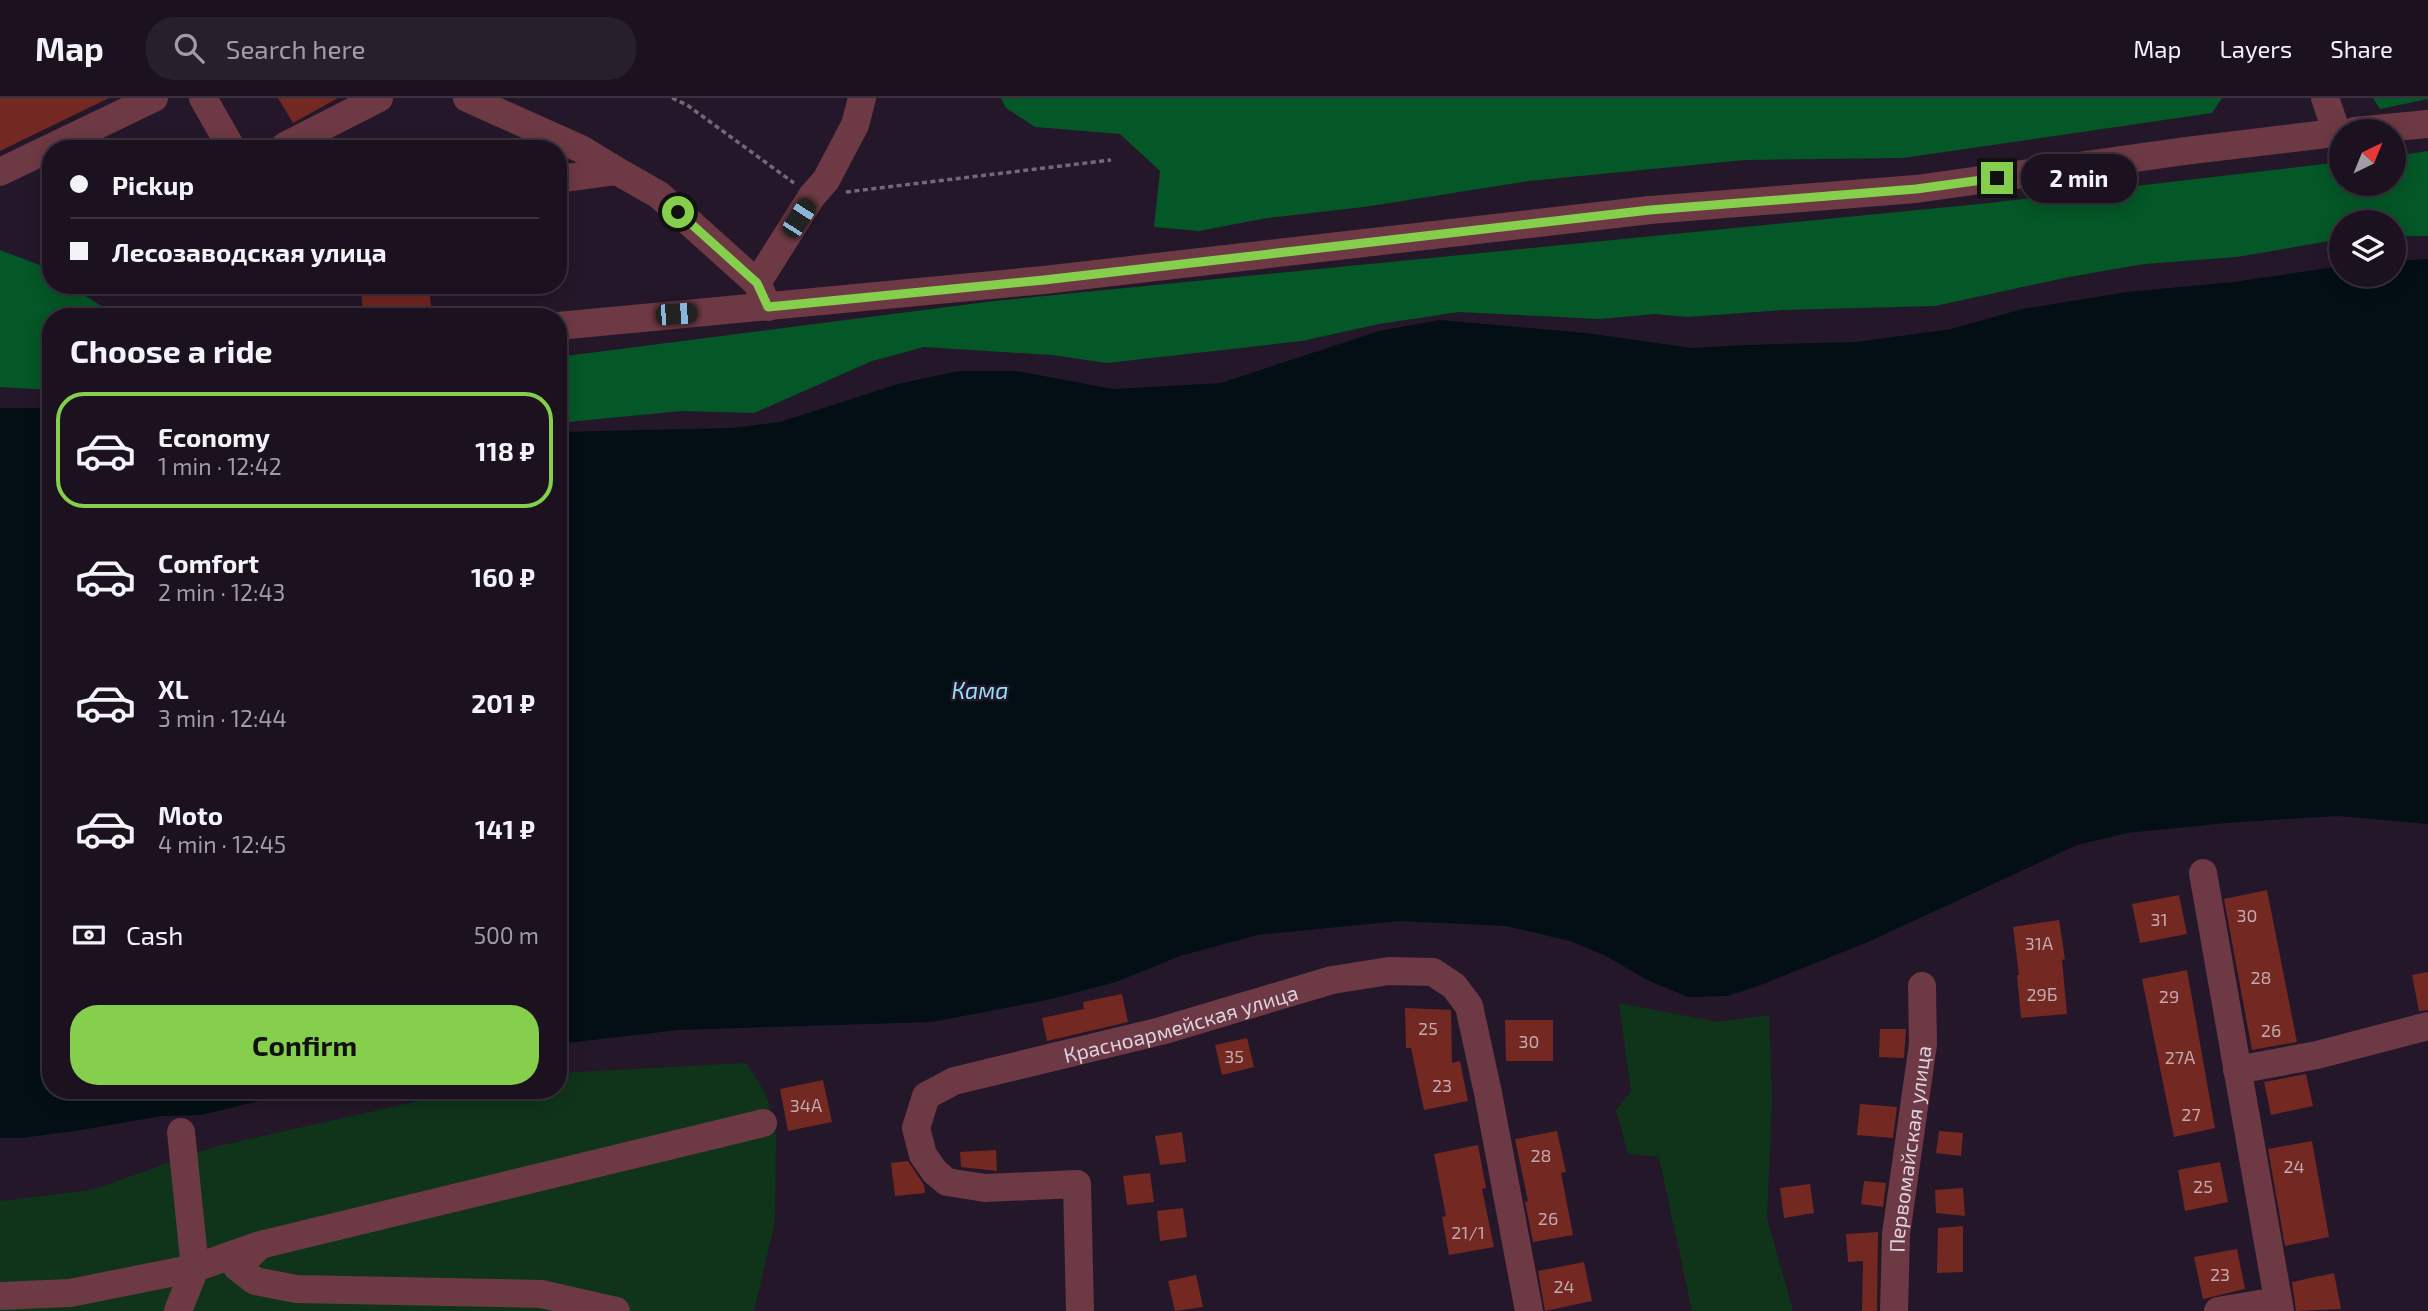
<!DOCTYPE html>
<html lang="en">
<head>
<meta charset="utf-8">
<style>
	body { margin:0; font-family:"Exo 2",sans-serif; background:#281f2c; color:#f1f3f6; height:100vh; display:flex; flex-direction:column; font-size:26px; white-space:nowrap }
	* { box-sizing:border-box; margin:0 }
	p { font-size:23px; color:#a09da4 }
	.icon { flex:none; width:38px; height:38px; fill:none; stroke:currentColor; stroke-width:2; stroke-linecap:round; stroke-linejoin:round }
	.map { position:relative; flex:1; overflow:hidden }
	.drawer { position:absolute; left:42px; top:210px; width:525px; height:791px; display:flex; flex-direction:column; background:#1b111f; border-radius:28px; box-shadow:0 4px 18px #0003,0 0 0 2px #39313d }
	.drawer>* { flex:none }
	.top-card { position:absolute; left:42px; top:42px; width:525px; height:154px; border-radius:28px; box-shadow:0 4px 18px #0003,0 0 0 2px #39313d; display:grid; align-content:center; height:154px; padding:0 28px; background:#1b111f }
	.needle { width:46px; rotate:43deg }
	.tools { position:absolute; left:2329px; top:21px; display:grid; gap:14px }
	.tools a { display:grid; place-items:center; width:77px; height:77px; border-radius:50%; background:#1b111f; box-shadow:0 4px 18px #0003,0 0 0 2px #39313d; font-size:35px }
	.end { position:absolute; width:32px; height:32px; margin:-16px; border:9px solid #85cf4d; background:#111; box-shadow:0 0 0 4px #111 }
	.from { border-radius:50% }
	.bubble { position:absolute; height:49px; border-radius:24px; background:#1b111f; box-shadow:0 4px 18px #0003,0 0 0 2px #39313d; font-size:23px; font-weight:700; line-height:49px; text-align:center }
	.car { position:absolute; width:21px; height:42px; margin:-21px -10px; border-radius:9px; box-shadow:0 0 5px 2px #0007; background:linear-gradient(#222 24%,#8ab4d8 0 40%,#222 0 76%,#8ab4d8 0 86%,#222 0) }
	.top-card b { display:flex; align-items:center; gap:24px; height:66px; font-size:26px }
	.top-card b+b { border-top:2px solid #39313d }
	.top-card i { width:18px; height:18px; background:#f1f3f6 }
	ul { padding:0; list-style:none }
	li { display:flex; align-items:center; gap:21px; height:116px; margin:0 14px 10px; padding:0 14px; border:4px solid transparent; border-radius:28px }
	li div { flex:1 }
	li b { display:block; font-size:26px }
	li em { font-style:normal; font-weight:700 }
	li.selected { border-color:#85cf4d }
	li>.icon { width:63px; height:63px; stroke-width:1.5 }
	h2 { padding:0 28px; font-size:32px; line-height:84px }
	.pay { display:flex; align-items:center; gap:18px; height:77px; padding:0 28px; font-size:26px }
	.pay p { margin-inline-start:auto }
	.cta { display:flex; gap:14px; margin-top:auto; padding:14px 28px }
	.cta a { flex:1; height:80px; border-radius:28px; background:#85cf4d; color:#111; font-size:28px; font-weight:700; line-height:80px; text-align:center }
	header { display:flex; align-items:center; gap:42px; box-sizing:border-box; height:98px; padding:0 35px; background:#1b111f; border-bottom:2px solid #39313d }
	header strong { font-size:33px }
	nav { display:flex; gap:38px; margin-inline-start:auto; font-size:24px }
	.search { width:490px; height:63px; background:#281f2c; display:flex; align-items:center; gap:18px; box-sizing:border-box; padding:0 24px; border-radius:28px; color:#a09da4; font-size:26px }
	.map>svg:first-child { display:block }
</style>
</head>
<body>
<header>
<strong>Map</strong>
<div class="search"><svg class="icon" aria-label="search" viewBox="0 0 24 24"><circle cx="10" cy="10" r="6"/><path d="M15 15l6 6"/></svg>Search here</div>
<nav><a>Map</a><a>Layers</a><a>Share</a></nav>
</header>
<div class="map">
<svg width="2428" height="1213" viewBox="0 0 2428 1213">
	<rect width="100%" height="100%" fill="#241729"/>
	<path fill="#0f341a" d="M 1619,905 L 1717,924 L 1769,917 L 1772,1001 L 1767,1120 L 1793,1213 L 1692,1213 L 1659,1059 L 1628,1056 L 1616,1012 L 1631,994 Z
		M 746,965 L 766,996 L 776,1035 L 775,1123 L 754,1213 L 0,1213 L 0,1103 L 92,1092 L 210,1050 L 467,992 L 558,992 L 558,975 Z"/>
	<path fill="#045727" d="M 1001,0 L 2222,0 L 2212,15 L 1903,60 L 1745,62 L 1529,83 L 1364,109 L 1267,120 L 1199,133 L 1154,129 L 1160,73 L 1120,36 L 1035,29 L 1006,10 Z
		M 2373,0 L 2428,0 L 2428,1 L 2380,11 Z
		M 2428,53 L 2428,138 L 2394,138 L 2394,124 L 2342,124 L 2341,141 L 2237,159 L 2144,166 L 2069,179 L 1935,208 L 1783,212 L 1688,219 L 1655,216 L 1600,221 L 1459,214 L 1379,226 L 1302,243 L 1107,265 L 1052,257 L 924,249 L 872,263 L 754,315 L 682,313 L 558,325 L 558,259 L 994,203 L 1989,105 L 2341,64 L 2342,86 L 2394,86 L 2394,58 Z
		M 0,152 L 42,168 L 51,174 L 51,187 L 69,187 L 118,219 L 51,219 L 51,292 L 0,289 Z"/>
	<path fill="#030f14" d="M 2428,161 L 2428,726 L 2338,718 L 2237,724 L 2127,735 L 2077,747 L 1868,844 L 1758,888 L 1727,898 L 1688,899 L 1649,883 L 1604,857 L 1570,843 L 1506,828 L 1399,823 L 1257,837 L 1180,858 L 1116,884 L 1047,902 L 932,924 L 678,932 L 558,946 L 558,334 L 731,330 L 780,324 L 898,286 L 959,273 L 1017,273 L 1113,291 L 1221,285 L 1379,233 L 1440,222 L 1586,235 L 1692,250 L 1745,247 L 1857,244 L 1951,231 L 2022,211 L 2127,194 L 2234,184 L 2341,168 L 2342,177 L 2394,177 L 2394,163 Z
		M 0,310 L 51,310 L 51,992 L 304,992 L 201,1017 L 162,1018 L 75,1033 L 21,1040 L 0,1040 Z"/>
	<path fill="#732822" d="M 0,0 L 109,0 L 0,53 Z
		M 278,0 L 338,0 L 293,25 Z
		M 360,187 L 429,187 L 432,219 L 364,219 Z
		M 2267,792 L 2297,944 L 2252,952 L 2224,801 Z
		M 2179,797 L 2187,836 L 2140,845 L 2132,806 Z
		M 2059,822 L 2065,861 L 2062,862 L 2067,916 L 2021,920 L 2017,877 L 2019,877 L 2013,829 Z
		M 2187,872 L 2215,1030 L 2174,1039 L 2142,881 Z
		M 2428,874 L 2428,912 L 2419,913 L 2412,877 Z
		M 1122,896 L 1128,924 L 1047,943 L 1042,920 L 1084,911 L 1083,904 Z
		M 1405,910 L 1451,912 L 1452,965 L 1460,963 L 1468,1003 L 1424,1012 L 1411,950 L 1406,950 Z
		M 1505,922 L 1553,922 L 1553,963 L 1506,963 Z
		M 1880,931 L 1906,931 L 1904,960 L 1879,959 Z
		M 1247,940 L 1254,969 L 1222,977 L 1215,947 Z
		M 2306,976 L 2313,1008 L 2271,1017 L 2264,984 Z
		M 823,982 L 832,1024 L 788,1033 L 780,991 Z
		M 1860,1006 L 1897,1009 L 1893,1040 L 1857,1037 Z
		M 1557,1033 L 1566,1074 L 1561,1075 L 1573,1137 L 1533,1144 L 1525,1104 L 1528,1103 L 1515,1041 Z
		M 1939,1033 L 1963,1035 L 1961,1058 L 1936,1055 Z
		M 1182,1034 L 1186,1064 L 1160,1067 L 1155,1038 Z
		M 2312,1043 L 2329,1139 L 2285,1148 L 2268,1051 Z
		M 1478,1047 L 1486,1090 L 1482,1091 L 1494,1149 L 1449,1157 L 1442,1119 L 1446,1118 L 1434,1056 Z
		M 996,1052 L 997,1073 L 961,1069 L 960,1054 Z
		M 908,1063 L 924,1087 L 925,1095 L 895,1098 L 891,1065 Z
		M 2220,1064 L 2228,1104 L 2185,1113 L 2178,1072 Z
		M 1150,1075 L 1154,1104 L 1127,1107 L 1123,1078 Z
		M 1864,1083 L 1886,1085 L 1883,1109 L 1861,1106 Z
		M 1810,1086 L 1814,1115 L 1784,1120 L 1780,1090 Z
		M 1963,1090 L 1965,1118 L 1936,1115 L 1935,1092 Z
		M 1183,1110 L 1187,1139 L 1160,1143 L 1157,1113 Z
		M 1963,1128 L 1963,1174 L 1937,1175 L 1938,1130 Z
		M 1878,1134 L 1877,1213 L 1862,1213 L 1863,1163 L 1848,1164 L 1846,1136 Z
		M 2237,1151 L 2245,1191 L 2203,1201 L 2194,1159 Z
		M 1584,1164 L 1592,1203 L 1545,1213 L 1538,1173 Z
		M 2334,1175 L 2341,1211 L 2296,1213 L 2292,1184 Z
		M 1196,1177 L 1203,1209 L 1175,1213 L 1168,1183 Z"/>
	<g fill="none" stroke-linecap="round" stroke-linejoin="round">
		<path stroke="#736877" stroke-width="3.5" stroke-dasharray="5 3.5" stroke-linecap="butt" d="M 672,0 L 687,7 L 794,85
			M 846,94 L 1111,62"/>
		<g stroke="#6d3944" stroke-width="28">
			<path d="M 203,0 L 232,51"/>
			<path d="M 467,0 L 581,51 L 617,73"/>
			<path d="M 2325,0 L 2337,35"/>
			<path d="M 2355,33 L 2428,26"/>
			<path d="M 285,48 L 379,0"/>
			<path d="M 0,74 L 154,0"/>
			<path d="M 558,81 L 617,73 L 659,97 L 757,185 L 768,209"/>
			<path d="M 757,185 L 812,98 L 826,82 L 855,27 L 862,0"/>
			<path d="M 558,228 L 1044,182 L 1650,112 L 1916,91 L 2185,53 L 2342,34"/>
			<path d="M 2203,775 L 2280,1213"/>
			<path d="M 2237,972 L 2317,957 L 2428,928"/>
			<path d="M 258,1149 L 237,1169 L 255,1183 L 296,1191 L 541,1196 L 616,1213"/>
			<path d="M 0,1198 L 70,1195 L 195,1170 L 260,1147 L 763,1025"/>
			<path d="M 178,1213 L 195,1170 L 181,1034"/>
			<path id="s1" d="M 1080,1213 L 1077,1086 L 985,1090 L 947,1084 L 935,1074 L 923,1057 L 916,1030 L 926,998 L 954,983 L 1161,933 L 1332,882 L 1389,873 L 1433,874 L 1454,888 L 1469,908 L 1488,995 L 1529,1213"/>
			<path id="s2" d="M 1894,1213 L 1896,1136 L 1923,946 L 1922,888"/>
			<path d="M 2218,1213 L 2277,1203"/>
		</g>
	</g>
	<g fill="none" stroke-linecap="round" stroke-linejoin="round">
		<path stroke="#85cf4d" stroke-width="9" d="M 678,114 L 757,185 L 768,209 L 1044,182 L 1650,112 L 1916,91 L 1997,80"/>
	</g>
	<g text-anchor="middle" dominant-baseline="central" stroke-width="5" stroke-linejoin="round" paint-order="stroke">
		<g font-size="18" fill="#c2a8b0">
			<text x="2247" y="817">30</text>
			<text x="2159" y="821">31</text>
			<text x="2039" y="845">31А</text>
			<text x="2261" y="879">28</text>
			<text x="2042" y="896">29Б</text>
			<text x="2169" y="898">29</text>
			<text x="1428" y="930">25</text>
			<text x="2271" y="932">26</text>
			<text x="1529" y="943">30</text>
			<text x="1234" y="958">35</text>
			<text x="2180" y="959">27А</text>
			<text x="1442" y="987">23</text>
			<text x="806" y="1007">34А</text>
			<text x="2191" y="1016">27</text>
			<text x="1541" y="1057">28</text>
			<text x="2294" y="1068">24</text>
			<text x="2203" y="1088">25</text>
			<text x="1548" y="1120">26</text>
			<text x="1468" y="1134">21/1</text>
			<text x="2220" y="1176">23</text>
			<text x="1564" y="1188">24</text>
		</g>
		<g font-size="21" fill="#dcd3df" stroke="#241729">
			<text stroke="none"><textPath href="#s1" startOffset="621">Красноармейская улица</textPath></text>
			<text stroke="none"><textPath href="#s2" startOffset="163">Первомайская улица</textPath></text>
		</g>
		<g font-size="23" font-style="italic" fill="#92dff7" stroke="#241729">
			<text x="980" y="592">Кама</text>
		</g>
	</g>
</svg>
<div class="tools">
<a><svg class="needle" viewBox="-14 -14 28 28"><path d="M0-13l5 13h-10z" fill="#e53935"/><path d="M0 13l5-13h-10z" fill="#a09da4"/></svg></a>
<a><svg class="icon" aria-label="layers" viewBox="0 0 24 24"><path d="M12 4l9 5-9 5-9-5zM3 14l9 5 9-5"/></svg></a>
</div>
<i class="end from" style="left:678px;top:114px"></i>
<i class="end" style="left:1997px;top:80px"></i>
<div class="bubble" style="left:2021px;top:56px;width:116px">2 min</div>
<i class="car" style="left:799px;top:120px;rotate:33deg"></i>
<i class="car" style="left:676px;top:216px;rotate:86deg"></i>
<div class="top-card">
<b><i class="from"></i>Pickup</b>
<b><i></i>Лесозаводская улица</b>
</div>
<section class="drawer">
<h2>Choose a ride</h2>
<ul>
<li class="selected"><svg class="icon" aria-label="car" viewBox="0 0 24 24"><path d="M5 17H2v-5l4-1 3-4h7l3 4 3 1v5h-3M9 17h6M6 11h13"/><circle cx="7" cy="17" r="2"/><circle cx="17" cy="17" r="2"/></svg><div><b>Economy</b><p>1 min · 12:42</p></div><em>118 ₽</em></li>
<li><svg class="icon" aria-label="car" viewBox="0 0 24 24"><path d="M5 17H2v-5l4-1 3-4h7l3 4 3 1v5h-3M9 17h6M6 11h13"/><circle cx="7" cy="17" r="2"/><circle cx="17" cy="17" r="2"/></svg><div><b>Comfort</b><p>2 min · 12:43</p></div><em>160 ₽</em></li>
<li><svg class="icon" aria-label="car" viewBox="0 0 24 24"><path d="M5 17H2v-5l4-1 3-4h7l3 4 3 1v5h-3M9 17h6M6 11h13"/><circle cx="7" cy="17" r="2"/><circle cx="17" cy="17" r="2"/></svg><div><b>XL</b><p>3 min · 12:44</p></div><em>201 ₽</em></li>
<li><svg class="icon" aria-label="car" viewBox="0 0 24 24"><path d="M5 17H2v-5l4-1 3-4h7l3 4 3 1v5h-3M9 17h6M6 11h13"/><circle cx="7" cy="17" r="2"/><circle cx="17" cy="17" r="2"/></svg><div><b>Moto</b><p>4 min · 12:45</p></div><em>141 ₽</em></li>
</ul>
<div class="pay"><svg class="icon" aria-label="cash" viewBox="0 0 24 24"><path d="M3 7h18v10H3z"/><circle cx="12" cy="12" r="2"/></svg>Cash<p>500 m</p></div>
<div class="cta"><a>Confirm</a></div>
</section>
</div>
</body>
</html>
